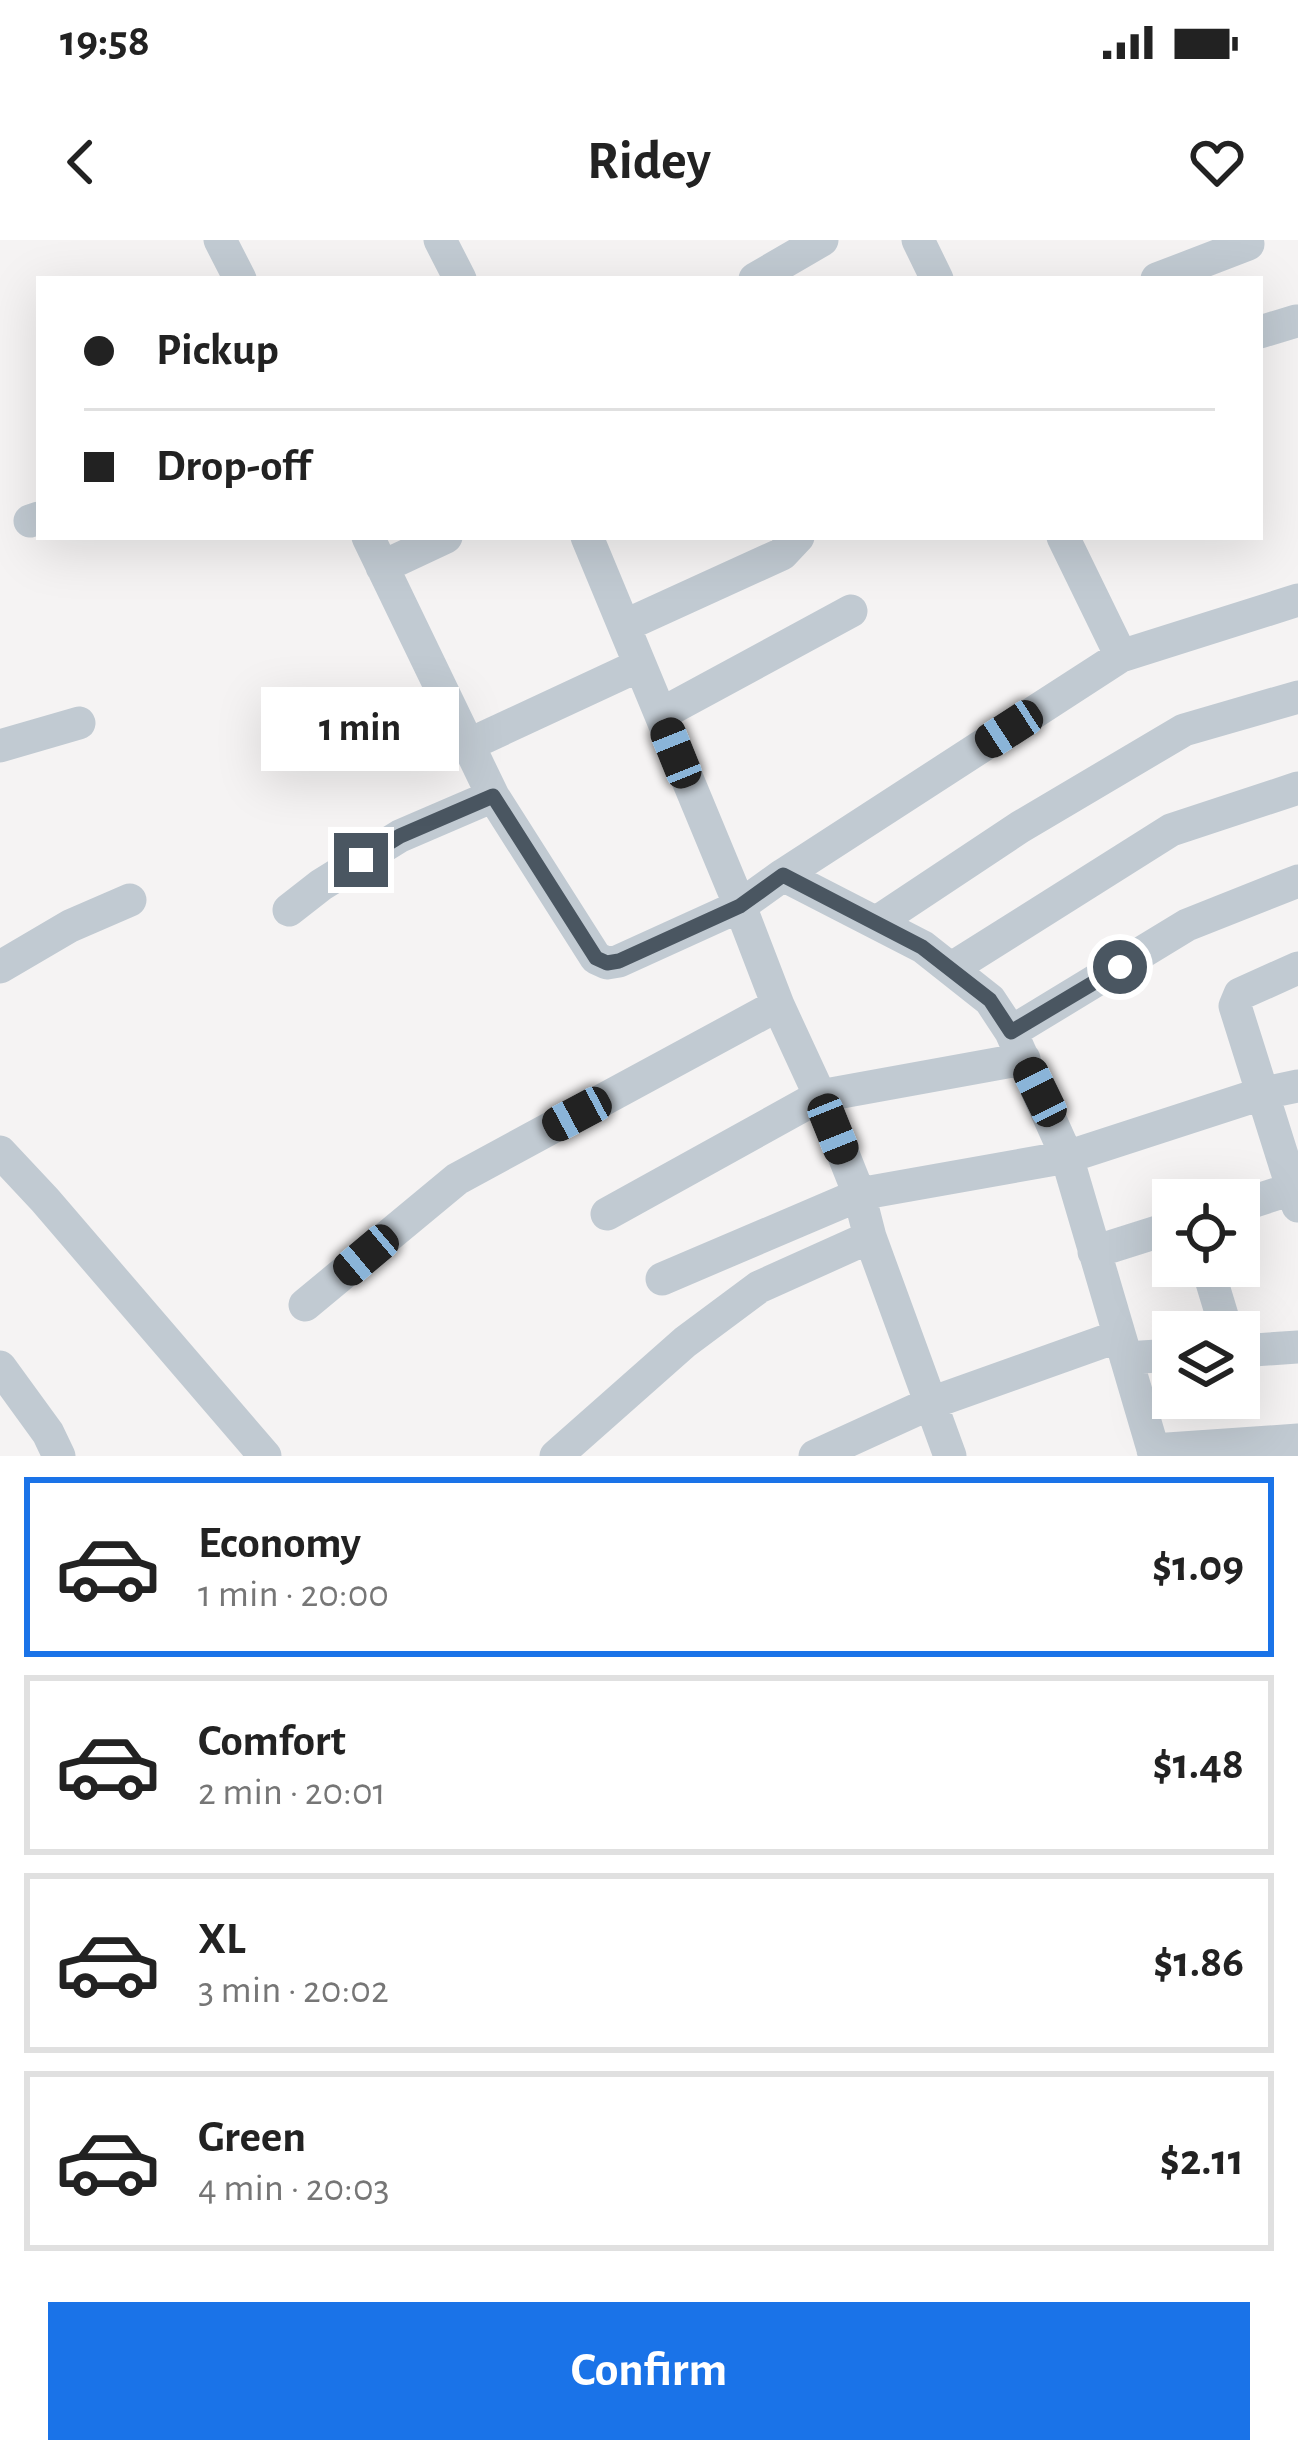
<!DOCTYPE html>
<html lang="en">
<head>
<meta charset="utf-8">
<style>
	body { margin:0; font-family:"Alegreya Sans",sans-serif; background:#f2f2f2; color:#222; height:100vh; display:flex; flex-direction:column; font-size:45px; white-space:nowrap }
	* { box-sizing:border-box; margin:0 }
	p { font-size:39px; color:#767676 }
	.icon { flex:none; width:66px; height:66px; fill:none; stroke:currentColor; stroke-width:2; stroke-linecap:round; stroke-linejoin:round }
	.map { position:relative; height:1216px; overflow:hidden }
	.sheet { display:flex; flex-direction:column; background:#fff; flex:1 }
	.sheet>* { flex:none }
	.top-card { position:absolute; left:36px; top:36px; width:1227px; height:264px; border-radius:0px; box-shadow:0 12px 48px #0002; display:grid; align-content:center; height:264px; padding:0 48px; background:#fff }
	.buttons { position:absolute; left:1152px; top:939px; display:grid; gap:24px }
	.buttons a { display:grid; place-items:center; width:108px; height:108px; border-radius:0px; background:#fff; box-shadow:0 12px 48px #0002; font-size:60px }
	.end { position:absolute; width:54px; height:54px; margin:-27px; border:15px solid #4a5661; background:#fff; box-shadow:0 0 0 6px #fff }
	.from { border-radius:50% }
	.bubble { position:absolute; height:84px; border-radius:0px; background:#fff; box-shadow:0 12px 48px #0002; font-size:39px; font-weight:700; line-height:84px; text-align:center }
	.car { position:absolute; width:36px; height:72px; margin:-36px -18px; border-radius:15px; box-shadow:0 0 9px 3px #0007; background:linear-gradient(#222 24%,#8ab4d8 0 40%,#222 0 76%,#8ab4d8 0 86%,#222 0) }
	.top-card b { display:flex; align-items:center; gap:42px; height:114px; font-size:45px }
	.top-card b+b { border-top:3px solid #e0e0e0 }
	.top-card i { width:30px; height:30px; background:#222 }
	ul { padding:21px 0 0; list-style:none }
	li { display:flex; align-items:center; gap:36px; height:180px; margin:0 24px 18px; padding:0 24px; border:6px solid #e0e0e0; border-radius:0px }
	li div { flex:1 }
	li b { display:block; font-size:45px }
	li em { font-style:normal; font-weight:700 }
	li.selected { border-color:#1a73e8 }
	li>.icon { width:108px; height:108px; stroke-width:1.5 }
	.button { display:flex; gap:24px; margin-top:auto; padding:24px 48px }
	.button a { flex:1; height:138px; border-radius:0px; background:#1a73e8; color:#fff; font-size:48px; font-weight:700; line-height:138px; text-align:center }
	.status { display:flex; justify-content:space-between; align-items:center; height:84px; padding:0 60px; background:#fff; direction:ltr }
	.status svg { height:33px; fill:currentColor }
	header { display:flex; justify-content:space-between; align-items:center; height:156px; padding:0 48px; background:#fff; font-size:54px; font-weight:700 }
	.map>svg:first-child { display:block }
</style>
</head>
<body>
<div class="status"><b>19:58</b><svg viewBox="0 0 49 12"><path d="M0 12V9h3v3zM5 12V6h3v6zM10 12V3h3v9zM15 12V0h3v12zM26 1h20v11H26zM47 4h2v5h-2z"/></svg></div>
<header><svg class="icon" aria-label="back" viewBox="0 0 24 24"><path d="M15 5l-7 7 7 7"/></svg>Ridey<svg class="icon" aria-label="heart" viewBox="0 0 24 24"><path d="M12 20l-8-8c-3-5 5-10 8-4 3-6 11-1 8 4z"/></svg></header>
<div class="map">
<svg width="1298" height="1216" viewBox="0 0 1298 1216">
	<rect width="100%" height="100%" fill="#f5f3f3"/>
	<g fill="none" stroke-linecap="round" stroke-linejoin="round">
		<path stroke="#c1cad2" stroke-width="33" d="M 220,0 L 240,39
			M 440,0 L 460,39
			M 918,0 L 937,39
			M 755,39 L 822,0
			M 1157,39 L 1248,4
			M 1260,92 L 1296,81
			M 30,281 L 39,278
			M 368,297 L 493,556 L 596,718 L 607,723 L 619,721 L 740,666 L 783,635 L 1121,416 L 1298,360
			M 587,297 L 740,666 L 778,765 L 820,856 L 859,954 L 870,997 L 950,1216
			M 1063,297 L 1121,416
			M 382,327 L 446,297
			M 624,386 L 782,314 L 798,297
			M 661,474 L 851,371
			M 468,505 L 640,425
			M 0,506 L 79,483
			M 783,635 L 923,707 L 990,760 L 1011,792 L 1067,917 L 1155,1216
			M 289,670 L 321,645 L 400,596 L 493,556
			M 877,682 L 1020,587 L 1184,490 L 1298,457
			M 0,727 L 70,686 L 130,660
			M 952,728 L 1171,590 L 1298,548
			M 1298,728 L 1240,754 L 1235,766 L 1298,966
			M 1011,792 L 1187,685 L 1298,641
			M 0,912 L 45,960 L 265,1216
			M 859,954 L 1067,917 L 1264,853 L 1298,846
			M 1239,966 L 1298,947
			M 607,974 L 820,856 L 1024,819
			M 1094,1012 L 1173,987
			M 1207,1026 L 1227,1092
			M 662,1039 L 859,955
			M 305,1065 L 457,939 L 778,765
			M 1239,1111 L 1298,1107
			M 1126,1118 L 1173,1115
			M 0,1127 L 48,1193 L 59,1216
			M 1153,1210 L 1298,1200
			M 556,1216 L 685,1102 L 759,1047 L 870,997
			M 815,1216 L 931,1163 L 1119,1096"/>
	</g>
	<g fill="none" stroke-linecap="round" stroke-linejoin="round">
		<path stroke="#4a5661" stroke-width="15" d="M 361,620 L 400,596 L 493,556 L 596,718 L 607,723 L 619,721 L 740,666 L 783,635 L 922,707 L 990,760 L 1011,792 L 1120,727"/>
	</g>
</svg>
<div class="buttons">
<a><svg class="icon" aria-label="locate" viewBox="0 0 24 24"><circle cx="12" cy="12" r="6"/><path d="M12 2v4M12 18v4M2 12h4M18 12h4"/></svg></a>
<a><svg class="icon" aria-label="layers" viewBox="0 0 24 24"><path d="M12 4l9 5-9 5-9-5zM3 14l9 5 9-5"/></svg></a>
</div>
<i class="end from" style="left:1120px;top:727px"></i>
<i class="end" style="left:361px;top:620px"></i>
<div class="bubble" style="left:261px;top:447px;width:198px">1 min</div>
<i class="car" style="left:1009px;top:489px;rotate:237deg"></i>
<i class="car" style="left:676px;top:513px;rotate:338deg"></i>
<i class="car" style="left:1040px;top:852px;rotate:334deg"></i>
<i class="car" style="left:577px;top:874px;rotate:242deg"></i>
<i class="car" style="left:833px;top:889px;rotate:158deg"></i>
<i class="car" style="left:366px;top:1015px;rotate:230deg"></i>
<div class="top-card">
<b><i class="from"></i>Pickup</b>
<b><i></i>Drop-off</b>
</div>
</div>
<section class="sheet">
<ul>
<li class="selected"><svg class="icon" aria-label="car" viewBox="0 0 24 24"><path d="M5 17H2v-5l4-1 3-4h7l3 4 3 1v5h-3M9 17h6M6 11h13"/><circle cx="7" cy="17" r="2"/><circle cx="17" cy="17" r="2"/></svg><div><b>Economy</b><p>1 min · 20:00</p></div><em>$1.09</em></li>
<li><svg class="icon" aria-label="car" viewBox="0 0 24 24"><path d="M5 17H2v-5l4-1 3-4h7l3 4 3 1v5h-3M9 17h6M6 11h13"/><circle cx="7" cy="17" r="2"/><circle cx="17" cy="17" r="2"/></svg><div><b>Comfort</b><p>2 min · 20:01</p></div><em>$1.48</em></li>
<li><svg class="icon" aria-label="car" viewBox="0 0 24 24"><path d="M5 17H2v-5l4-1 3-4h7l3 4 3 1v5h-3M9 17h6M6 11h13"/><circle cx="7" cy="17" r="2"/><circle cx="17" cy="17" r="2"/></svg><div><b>XL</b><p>3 min · 20:02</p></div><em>$1.86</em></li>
<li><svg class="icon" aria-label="car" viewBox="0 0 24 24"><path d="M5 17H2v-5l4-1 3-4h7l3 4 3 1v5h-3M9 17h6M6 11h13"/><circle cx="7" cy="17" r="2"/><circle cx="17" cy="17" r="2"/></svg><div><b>Green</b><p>4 min · 20:03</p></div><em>$2.11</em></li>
</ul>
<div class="button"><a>Confirm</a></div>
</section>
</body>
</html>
